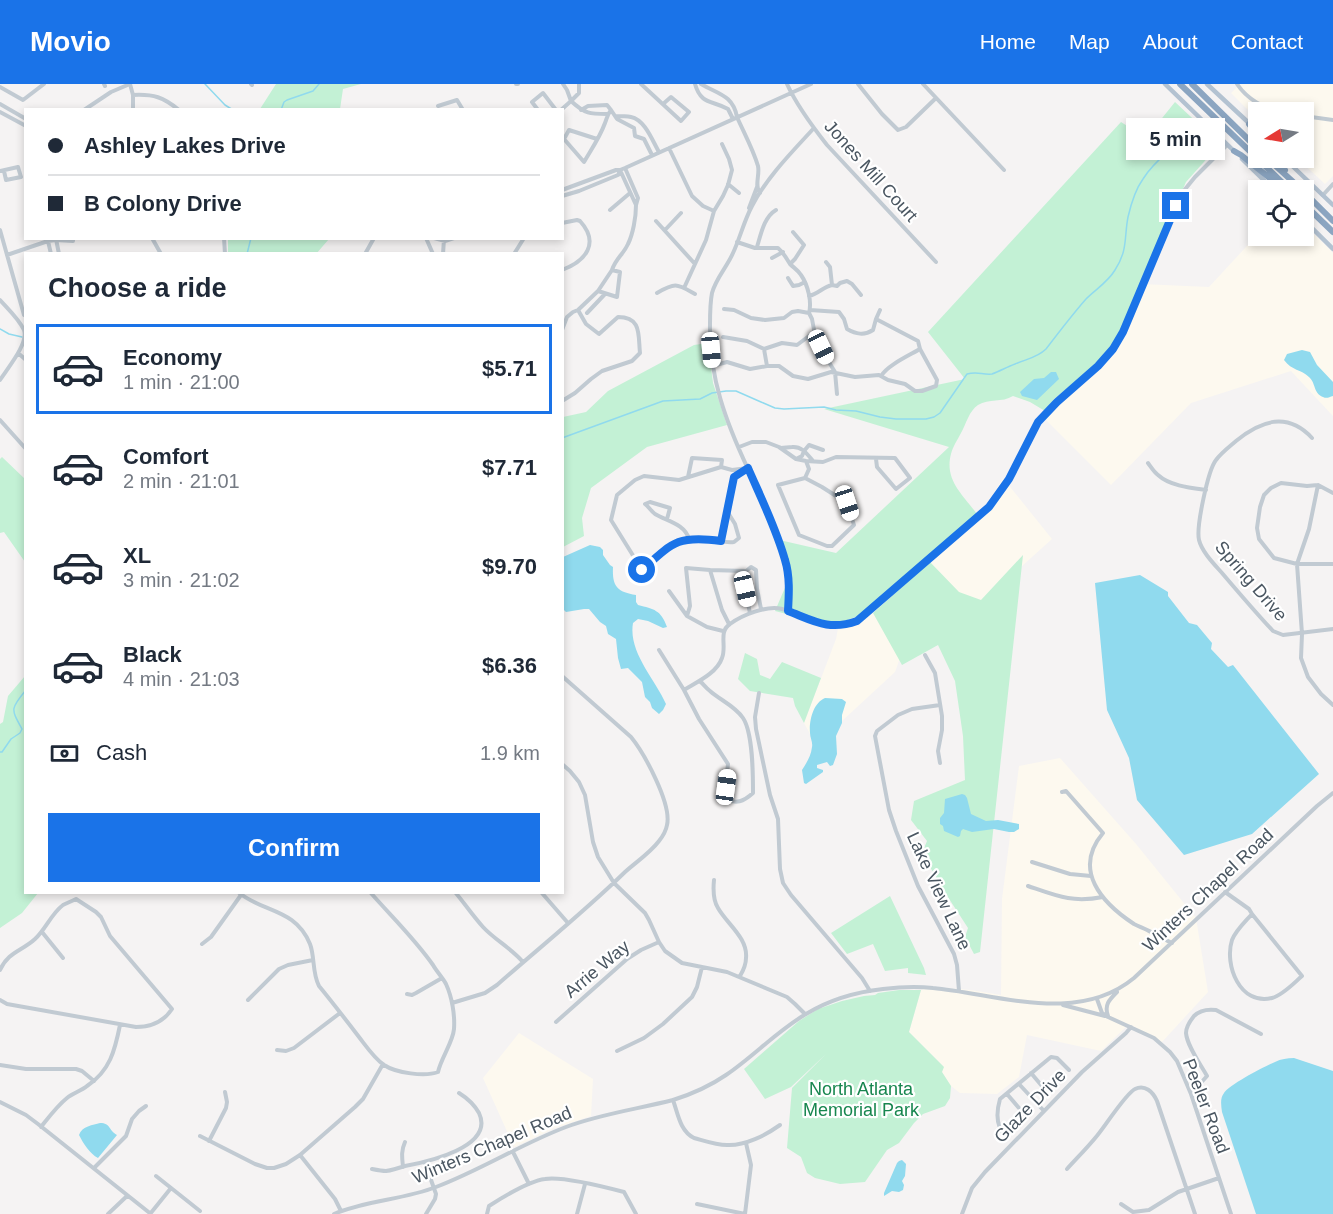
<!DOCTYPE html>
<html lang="en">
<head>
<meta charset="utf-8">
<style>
	body { margin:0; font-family:Helvetica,sans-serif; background:#f2f2f3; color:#1f2937; height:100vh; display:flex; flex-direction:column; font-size:22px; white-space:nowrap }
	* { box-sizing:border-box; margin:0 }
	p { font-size:20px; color:#747a83 }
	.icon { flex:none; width:33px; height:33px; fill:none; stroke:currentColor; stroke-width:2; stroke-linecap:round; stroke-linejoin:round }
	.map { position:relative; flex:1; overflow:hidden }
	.sheet { position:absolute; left:24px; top:168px; width:540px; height:642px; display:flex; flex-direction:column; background:#fff; border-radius:0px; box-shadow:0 3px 9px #0003 }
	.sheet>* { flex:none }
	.banner { position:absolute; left:24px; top:24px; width:540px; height:132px; border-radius:0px; box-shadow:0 3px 9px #0003; display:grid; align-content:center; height:132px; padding:0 24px; background:#fff }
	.needle { width:39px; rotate:259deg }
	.buttons { position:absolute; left:1248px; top:18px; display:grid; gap:12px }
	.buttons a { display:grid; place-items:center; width:66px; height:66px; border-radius:0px; background:#fff; box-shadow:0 3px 9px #0003; font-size:30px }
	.end { position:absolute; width:27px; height:27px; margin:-14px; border:8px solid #1a73e8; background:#fff; box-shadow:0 0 0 3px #fff }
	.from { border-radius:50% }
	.bubble { position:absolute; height:42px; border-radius:0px; background:#fff; box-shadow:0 3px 9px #0003; font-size:20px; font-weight:700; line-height:42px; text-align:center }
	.car { position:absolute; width:18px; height:36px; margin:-18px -9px; border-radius:8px; box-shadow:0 0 4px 2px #0007; background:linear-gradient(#fff 24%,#345 0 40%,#fff 0 76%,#345 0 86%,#fff 0) }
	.banner b { display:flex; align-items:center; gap:21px; height:57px; font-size:22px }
	.banner b+b { border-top:2px solid #e0e1e3 }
	.banner i { width:15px; height:15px; background:#1f2937 }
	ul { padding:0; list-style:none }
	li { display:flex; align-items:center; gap:18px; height:90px; margin:0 12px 9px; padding:0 12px; border:3px solid transparent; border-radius:0px }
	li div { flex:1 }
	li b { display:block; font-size:22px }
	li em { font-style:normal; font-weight:700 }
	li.active { border-color:#1a73e8 }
	li>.icon { width:54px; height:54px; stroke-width:1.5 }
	h2 { padding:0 24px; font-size:27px; line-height:72px }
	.pay { display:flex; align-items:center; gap:15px; height:66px; padding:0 24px; font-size:22px }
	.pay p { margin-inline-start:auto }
	.primary-button { display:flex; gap:12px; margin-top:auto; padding:12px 24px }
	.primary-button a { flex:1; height:69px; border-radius:0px; background:#1a73e8; color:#fff; font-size:24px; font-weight:700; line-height:69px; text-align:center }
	header { display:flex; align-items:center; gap:36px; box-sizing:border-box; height:84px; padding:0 30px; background:#1a73e8; color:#fff }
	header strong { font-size:28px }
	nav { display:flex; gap:33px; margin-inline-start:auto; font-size:21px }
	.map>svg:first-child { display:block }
</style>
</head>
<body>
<header>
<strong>Movio</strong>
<nav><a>Home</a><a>Map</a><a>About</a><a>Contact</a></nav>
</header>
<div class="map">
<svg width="1333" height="1130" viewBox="0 0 1333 1130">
	<rect width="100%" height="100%" fill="#f5f3f3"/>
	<path fill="#fdf9ef" d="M 1240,0 L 1333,0 L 1333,92 L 1325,100 L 1297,74 L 1304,74 L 1304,28 L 1258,28 L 1258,36 L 1231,9 Z
		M 1304,140 L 1333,169 L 1333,332 L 1291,287 L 1191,319 L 1111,401 L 1041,331 L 1054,315 L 1093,283 L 1116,259 L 1141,200 L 1209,203 L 1258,150 L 1258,152 L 1304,152 Z
		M 1003,394 L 1052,455 L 951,546 L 908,552 L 895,588 L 816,661 L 804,639 L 836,555 L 839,539 L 858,532 L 985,424 Z
		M 1060,674 L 1136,760 L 1196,834 L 1208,908 L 1162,958 L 1129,940 L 1101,967 L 1027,951 L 1019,993 L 997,1010 L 960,1009 L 951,1002 L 942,988 L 943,982 L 909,948 L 921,906 L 930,903 L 971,906 L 1001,911 L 1002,815 L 1019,682 Z
		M 519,949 L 593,995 L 591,1032 L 555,1044 L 514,1063 L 483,994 Z"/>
	<path fill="#c3f1d5" d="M 276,0 L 361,0 L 343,5 L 340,25 L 260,25 Z
		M 1175,18 L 1220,60 L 1186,98 L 1116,259 L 1093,283 L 1054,315 L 1045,327 L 1030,318 L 1013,312 C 1002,319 989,314 978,321 C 969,327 966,340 961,349 C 958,355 953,362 951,370 C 944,396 963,411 977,430 L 858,532 L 839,539 L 838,544 C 816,542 796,532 775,527 L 790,492 L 775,455 L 836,469 L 949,363 L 824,325 L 965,295 L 928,248 L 1121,38 L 1146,54 Z
		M 228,155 L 228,154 L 329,155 L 316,170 L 228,169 Z
		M 708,259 L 713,299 L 727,341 L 647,363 L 591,404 L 582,434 L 584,452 L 563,463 L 563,333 L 586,328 L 608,307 L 694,261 Z
		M 2,373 L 25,395 L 25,478 L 4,448 L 0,449 L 0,375 Z
		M 1023,471 L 980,868 L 974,870 L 965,853 L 968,844 L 942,804 L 922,769 L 927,757 L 911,736 L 914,717 L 965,696 L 963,652 L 955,597 L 938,561 L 902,581 L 873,529 L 930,478 L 959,508 L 981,516 Z
		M 745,569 L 757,575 L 760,591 L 770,595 L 782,578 L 821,594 L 804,639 L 795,622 L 793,614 L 750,607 L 738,595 Z
		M 25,592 L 26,808 L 38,809 L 22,829 L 0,844 L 0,640 L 3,638 L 8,612 Z
		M 890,812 L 924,884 L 926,891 L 908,889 L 908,884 L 885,887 L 873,860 L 847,870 L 831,849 Z
		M 899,906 L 921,906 L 909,948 L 944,983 L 942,988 L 951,1002 L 950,1014 L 945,1022 L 923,1030 L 914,1039 L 899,1059 L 887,1066 L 865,1098 L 840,1100 L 815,1094 L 807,1089 L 801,1073 L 787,1064 L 792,1004 L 826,970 L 791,1003 L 765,1015 L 744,985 L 799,937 L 818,925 L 842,917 L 864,912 L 875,911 L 878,909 Z"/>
	<path fill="#90daee" d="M 1302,266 L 1310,268 L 1317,281 L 1333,298 L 1333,312 C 1329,313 1327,315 1323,313 C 1313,309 1316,299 1309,293 C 1301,285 1292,287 1284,276 L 1287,270 Z
		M 1051,288 L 1056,288 L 1059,295 L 1037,316 L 1022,312 L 1020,308 L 1034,295 L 1044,294 Z
		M 590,461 L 600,463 L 603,466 L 603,471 L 610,481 L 613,483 C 612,502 617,508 636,511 L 636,518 L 638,521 C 654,525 661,526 667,543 L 663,544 L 648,537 L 638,535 L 633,539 C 628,568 655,595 666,620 L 663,626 L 659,630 L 652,624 L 650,618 L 645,613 L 642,598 L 628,584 L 621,585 L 618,574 L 616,555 L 608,550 L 606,542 L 600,538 L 589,525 L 584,525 L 566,528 L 563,525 L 563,473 Z
		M 1140,491 L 1168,508 L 1168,512 L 1189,539 L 1197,541 L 1212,559 L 1211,565 L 1228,583 L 1233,581 L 1319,690 L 1252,750 L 1184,771 L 1137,716 L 1129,674 L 1107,626 L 1095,499 Z
		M 825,614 L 842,615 L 846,618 L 842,631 L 842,639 L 836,652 L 837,670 L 833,681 L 830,682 L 827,678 L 817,681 L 817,684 L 823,686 L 823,688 L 806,700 L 804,699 L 802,686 C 807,678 811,672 812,663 C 813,658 810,654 810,649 C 809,637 813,619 825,614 Z
		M 962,710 L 965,711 L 967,714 L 971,730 L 986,737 L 998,736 L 1019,740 L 1019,745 L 1014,748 L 1009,748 L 994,745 L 972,748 L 963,745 L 961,747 L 960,752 L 958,753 L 944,747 L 943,742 L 940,740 L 940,734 L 944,729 L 945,715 Z
		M 1294,974 L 1333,987 L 1333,1130 L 1256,1130 L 1222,1028 C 1221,1021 1220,1014 1224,1009 C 1229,1001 1265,982 1275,978 C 1281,975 1287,974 1294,974 Z
		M 100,1039 C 111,1039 108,1046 117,1051 L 98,1074 C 90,1070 83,1059 79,1051 C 82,1042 93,1041 100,1039 Z
		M 902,1076 L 906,1080 L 905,1092 L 902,1097 L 904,1101 L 903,1106 L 899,1108 L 892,1107 L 884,1112 L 884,1109 L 897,1079 L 899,1077 Z"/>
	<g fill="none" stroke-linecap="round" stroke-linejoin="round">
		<path stroke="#90daee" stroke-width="1.5" d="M 205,0 L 225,21 L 233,26
			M 281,26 L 284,18 L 287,16 L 313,7 L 319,0
			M 247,170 L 251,154
			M 0,245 L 9,250 L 22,253
			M 562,354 L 663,317 L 700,315 L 712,309 L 726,307 L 736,307 L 761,318 L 775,324 L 784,325 L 824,323 L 836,326 L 856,327 L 880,333 L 896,335 L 926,335 L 934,333 L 940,329 L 967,290 C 978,287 982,291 992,290 C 1000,287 1007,283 1015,280 C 1026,275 1037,274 1046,265 C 1059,248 1072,231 1086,215 C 1096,205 1108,198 1115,186 C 1128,166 1124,154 1128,133 C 1131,120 1135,106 1143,95 C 1154,77 1183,54 1200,43
			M 0,668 L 2,668 L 11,655 L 20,649 L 22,645 C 11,625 10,625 26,606"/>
		<path stroke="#c1cad2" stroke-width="4" d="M 104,0 L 105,2
			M 130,0 L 133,11 L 133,26
			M 251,0 L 252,1
			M 516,0 L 518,0
			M 563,0 L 567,6 L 571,17 L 579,9 L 579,0
			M 641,0 L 681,37 L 689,28 L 671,13 L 663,20
			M 695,0 C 701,21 712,16 728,25 L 733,35
			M 701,0 C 718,10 733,11 737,33 C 744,49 753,65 758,82 C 760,91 754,102 760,109
			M 787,0 C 797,22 812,42 827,61 L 936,178
			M 858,0 L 882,30 L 898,46 L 906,43 L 936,14
			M 923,0 L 1004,86
			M 1237,0 C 1247,15 1264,25 1282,28
			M 0,3 L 23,16 L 44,0
			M 133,11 C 154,10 163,13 179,26
			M 0,20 L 26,35
			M 438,22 L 457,16 L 463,26
			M 84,26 L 111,8 L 130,0
			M 538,26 L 532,18 L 543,9 L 556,26
			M 561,26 L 571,17 C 585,30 590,30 607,30
			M 581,26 L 588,22 L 607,21 L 611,26
			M 0,28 L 26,42
			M 615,32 C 620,32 626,32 631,33 C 645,36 652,56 659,68
			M 1304,32 L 1333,36
			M 597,55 L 569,46 L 564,55 L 584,78 C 591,66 600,53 605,39 C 607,34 607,31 611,26 L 617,35 L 634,44 L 635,52 L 644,55 L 652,71
			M 669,64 L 692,112 L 703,122 L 714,127
			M 620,86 L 636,121 L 638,114 L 625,84
			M 0,87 L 18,83 L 21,93 L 6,96 L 4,87
			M 728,100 L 739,109
			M 562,106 L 616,86 L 620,86 L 625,84 L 811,0
			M 1323,111 L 1333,100
			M 562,112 L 579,107 L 618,91 L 620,87
			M 749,124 L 757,103
			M 610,126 L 630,109
			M 656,137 L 695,180
			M 562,139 L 577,136 L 580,137 C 600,159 586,177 562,186
			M 0,146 L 24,231 L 26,232
			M 665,146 L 681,129
			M 152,154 L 161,170
			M 224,154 L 225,170
			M 426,154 L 433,170
			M 434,154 L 445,157 L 454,154
			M 56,155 L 59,170
			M 757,163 C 761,150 764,133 776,126
			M 51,170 L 48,157 L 56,156 L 73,157 L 73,154
			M 365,170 L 374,154
			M 443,170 L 444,155
			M 514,170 L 524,154
			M 7,171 L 48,157 L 48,154
			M 772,174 L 783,168
			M 790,180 L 795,175 L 804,161 L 793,148
			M 612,186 C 616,174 623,171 628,160 C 633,150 636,133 636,121
			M 788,194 L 793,202 L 799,201 L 805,198
			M 832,201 L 837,202 L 840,199 L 847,197 L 852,200 L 861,211
			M 684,204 L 706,156 L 714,127 L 723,112 L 728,101 L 732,86 L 729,75 L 722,60
			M 657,209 C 676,198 677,200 695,210
			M 809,212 C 818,210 823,203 832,201 L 830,183 L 826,178
			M 0,216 C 8,225 19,235 24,246 C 29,259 7,285 0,296
			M 724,225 L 734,226 L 751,234 L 765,236 L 784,234 L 792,228 L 798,227 L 809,229 C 812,218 808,201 801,191 C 798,186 794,184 790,180 C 786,174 784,169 778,164 L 755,164 L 737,158
			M 587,229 L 605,210
			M 809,229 L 812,235 L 815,251
			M 876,235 L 880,226
			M 562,246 L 567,233 L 573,228 L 578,226 L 598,207 L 612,186 L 620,188 L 617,213 L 598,207
			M 723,253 L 747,257 L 764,265 L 767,282
			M 764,265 L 782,259 L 797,261 L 813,249 L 815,251 L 827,275 L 835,288 L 837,310
			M 18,269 L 26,276
			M 712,282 L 727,278 L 750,285 L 767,282 L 779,282 L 793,292 L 808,295 L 831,288 L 855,293 L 879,291 L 888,296 L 905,300 L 915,307 L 922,307 L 936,302 L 937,296 L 920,265 L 918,257 L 876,235 L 873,246 C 864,252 856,250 847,245 L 844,235 L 839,228 L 810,226
			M 881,292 C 888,281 908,272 920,265
			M 562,317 L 575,309 L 591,295 L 602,287 L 632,277 L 640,269 C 638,251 642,233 618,233 L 599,250 L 586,240 L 578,226
			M 0,336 L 26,365
			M 1312,354 C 1287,327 1260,337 1236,357 C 1229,363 1221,369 1216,376 C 1208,386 1196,443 1199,456 C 1202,468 1214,480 1222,489 C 1239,509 1256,529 1273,547 L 1283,551 L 1333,545
			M 739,363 L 752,358 L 766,358 L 779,363 L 796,375 L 806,377 L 823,378 L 836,373 L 895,374 L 910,394 L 896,405 L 877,383 L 876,375
			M 781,364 C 785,364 788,363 792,363 C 802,362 807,370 813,377
			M 796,375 L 802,372 L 804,367 L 809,361 L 823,366
			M 1148,379 C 1151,383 1154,388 1158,391 C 1170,402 1191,404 1206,406
			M 688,393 L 692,374 L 722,376 L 721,383
			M 805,394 L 778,401 L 799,451 L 827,462 L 832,462 L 854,441 L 847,419 L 822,403 L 805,394 L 809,385 L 806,377
			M 1318,401 L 1309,445 L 1297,480 L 1302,550 L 1301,574 L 1308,593 L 1321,610 L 1333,621
			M 1333,409 L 1318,401 L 1307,402 L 1281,399 L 1271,404 L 1264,411 L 1260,423 L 1257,444 L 1259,455 L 1274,474 L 1297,480 L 1333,480
			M 667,435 L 670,424 L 650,418 L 645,420 C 649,423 651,427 655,430 C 667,437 685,440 689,455
			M 721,457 L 727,427
			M 642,486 L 611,436 L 617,411 L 635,396 L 644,392 L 679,396 L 721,383 L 732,386 L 748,384
			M 642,486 C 663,467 674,454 705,456 C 715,456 724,459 734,458 L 739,454 L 735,440 L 727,427 L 734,393 L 746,385
			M 643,486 L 654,487 L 654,476
			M 710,486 L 746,487
			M 669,507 L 687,532 L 707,543 L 723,547
			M 788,527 C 789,511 789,494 785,477 C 778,445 761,414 748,385 C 726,338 709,293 710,241 C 710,230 710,219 712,209 C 716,194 727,183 733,169 C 740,154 744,137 752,122 C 767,93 792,68 814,44
			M 750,529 C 747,515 743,503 745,488 L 751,483 L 756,486 L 757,505 L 761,525
			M 687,532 L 690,522 L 686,484 L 710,486 L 722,526 L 729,540
			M 659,566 L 684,606 L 699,635 L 728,680 L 724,715 C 737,720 743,718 753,709 C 753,690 753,649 743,634 C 735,622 720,616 710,607 C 706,604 703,600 700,597
			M 925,571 L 935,589 L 942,632 L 942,646 L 938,667 L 940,679
			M 684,606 C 697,598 717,589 722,574 C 727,562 718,548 730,540 C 742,531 767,521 782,525 C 813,533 824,549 857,537 L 983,430 C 995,417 1005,403 1012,388 C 1020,372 1027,354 1038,339 C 1054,316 1079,301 1098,282 C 1108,271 1116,260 1123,248 L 1182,109 L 1195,93 L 1227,61
			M 759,609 L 755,633 L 756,645 L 770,711 L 778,735 L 780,785 L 783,799 L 791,811 L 862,894 L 870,907
			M 940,621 L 912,625 L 898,631 L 877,647 L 875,652 L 889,726 L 896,747 L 918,802 L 954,870 L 957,881 L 959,907
			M 562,680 L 570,687 L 579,698 L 585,711 L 593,758 L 598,773 L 614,799 L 645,829 L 649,836 L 659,858 L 665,867 L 682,879 L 727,888 L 787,913 L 795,920 L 805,930
			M 1062,708 L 1066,707 L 1103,749 C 1072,786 1102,819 1134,840 C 1140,843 1146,845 1151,848 C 1158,851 1165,856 1172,859
			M 1032,778 L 1070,790 L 1091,792
			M 714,796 C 713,806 713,816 718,824 C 727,840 748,854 746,874 C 746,880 743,887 740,892
			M 1028,802 C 1057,812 1072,819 1103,813
			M 238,808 C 263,829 295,824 310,860 C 315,873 312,889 319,902 C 333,919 346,936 359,953 C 366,962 374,974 384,981 C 396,989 425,993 438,988 C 441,974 453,958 454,945 C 455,931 452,913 446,900 C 443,894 437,888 433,881 C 415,855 391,832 370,808
			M 455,808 C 465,820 473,832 483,843 C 495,856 511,864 523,878
			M 541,808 L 568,839
			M 1225,808 L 1249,825 L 1252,830 L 1302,892 C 1294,899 1283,911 1272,914 C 1240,922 1224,881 1232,856 C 1236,846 1245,838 1252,830
			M 42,848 L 63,874
			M 202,860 L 211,853 L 241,811
			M 0,886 C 8,868 22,867 35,855 C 46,845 51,830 63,821 C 67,819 72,817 76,815 L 96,828 L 101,833 L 110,852 L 172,925 C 164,937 151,943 136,943 L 7,920 L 0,916
			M 407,910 L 412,911 L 416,909 L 442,894
			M 1097,915 L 1102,929 L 1108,933 L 1154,954 L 1170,968 L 1177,977 L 1191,1010 L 1231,1130
			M 248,916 L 279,885 L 288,881 L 313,876
			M 452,919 L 485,909 L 497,901 C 539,864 584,828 625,788 C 636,778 650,769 659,757 C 663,752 666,747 667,741 C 672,720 644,669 631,653 L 562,592
			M 1063,921 L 1105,932
			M 1108,932 C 1104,921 1109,916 1117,908
			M 556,938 L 627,875 L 641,866 L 659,858
			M 277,966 L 286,967 L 294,964 L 340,929
			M 617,967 L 644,954 L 663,940 L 692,913 L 697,903 L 702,883
			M 0,981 L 26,985 L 76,985 L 82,987 L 94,997
			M 1031,989 L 1047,1008
			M 1019,1000 L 1044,1027
			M 1007,1010 L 1025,1031
			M 1191,1010 L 1207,992 C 1201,981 1187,962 1186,949 C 1186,943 1190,937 1194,932 C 1200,926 1208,925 1216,926 L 1261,950
			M 673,1016 C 678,1030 680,1047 694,1054 C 705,1057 716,1061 727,1061 C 745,1062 766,1051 780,1041
			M 0,1018 L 26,1031 L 38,1040 L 151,1130
			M 41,1043 C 49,1033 57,1022 67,1014 C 73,1009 81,1007 87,1002 C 110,987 115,966 120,941
			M 200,1052 L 255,1080 L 267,1084 L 274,1084 L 286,1080 L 300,1071 L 355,1023 L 363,1015 L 383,980
			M 1007,1053 C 996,1044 996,1029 1000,1015 L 1051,973 L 1057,974 L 1069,986
			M 209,1057 L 226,1024 L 227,1018 L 225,1008
			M 513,1068 L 529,1100
			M 300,1071 L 335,1115 L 341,1127
			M 425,1079 L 436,1110 L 435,1115 L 426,1130
			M 403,1083 C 402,1073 401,1067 405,1058
			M 94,1084 L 126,1052 L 132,1035 L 139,1027 L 146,1022
			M 372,1085 C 377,1086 382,1087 386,1087 C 393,1086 399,1084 405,1082 C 427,1078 495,1063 479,1029 C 474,1020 467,1014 459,1009
			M 1067,1085 C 1077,1074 1087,1064 1096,1053 C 1104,1044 1126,1009 1135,1005 C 1145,1000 1153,1008 1157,1017 L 1195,1130
			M 156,1092 L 200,1127
			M 697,1120 L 745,1130
			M 1121,1120 L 1133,1128 L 1149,1126 L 1178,1108 L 1219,1094
			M 108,1130 L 127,1112
			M 150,1130 L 171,1104
			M 334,1130 C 366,1116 403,1116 436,1103 C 481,1086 521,1060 566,1043 C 600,1030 638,1025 673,1016 C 692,1010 710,1002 726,991 C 754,972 777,947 806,930 C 829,916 856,908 883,905 C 899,903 916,902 933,904 C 998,910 1077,941 1134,894 L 1317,722 L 1333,709
			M 487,1130 L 489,1122 C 503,1113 529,1097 545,1095 C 562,1092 605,1103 624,1108 L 636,1130
			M 577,1130 L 585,1100
			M 745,1130 L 751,1081 L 746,1059
			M 962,1130 L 972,1104 L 985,1088 L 1082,988 L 1126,949 L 1131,943"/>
		<path stroke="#b3c2d1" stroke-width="4.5" d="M 1165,0 L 1236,69
			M 1207,0 L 1251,41
			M 1284,74 L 1333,121
			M 1242,75 L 1274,106
			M 1304,136 L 1333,165"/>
		<path stroke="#8ba5c1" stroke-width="6" d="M 1180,0 L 1290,106
			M 1192,0 L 1258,65
			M 1249,40 L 1258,51
			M 1234,67 L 1241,71 L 1281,103
			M 1267,74 L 1302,106
			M 1276,74 L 1285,86
			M 1304,108 L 1333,137
			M 1304,120 L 1333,148"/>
	</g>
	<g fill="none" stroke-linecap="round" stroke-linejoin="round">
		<path stroke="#1a73e8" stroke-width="8" d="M 642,486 C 673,458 678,451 721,457 L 734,393 L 748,384 C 761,414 776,444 785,476 C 790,492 789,510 788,527 C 814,537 829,547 857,537 L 989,423 L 1009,395 L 1038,338 L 1057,318 L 1098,282 L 1113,265 L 1123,248 L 1176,122"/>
	</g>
	<g text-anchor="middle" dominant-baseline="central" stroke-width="4.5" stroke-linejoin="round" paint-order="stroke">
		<g font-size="18" fill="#4a5661" stroke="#fff">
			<text transform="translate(871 87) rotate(48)">Jones Mill Court</text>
			<text transform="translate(1251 497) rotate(49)">Spring Drive</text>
			<text transform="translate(1208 806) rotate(-43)">Winters Chapel Road</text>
			<text transform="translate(939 807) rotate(65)">Lake View Lane</text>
			<text transform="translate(597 885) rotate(-40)">Arrie Way</text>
			<text transform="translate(1030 1022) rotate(-46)">Glaze Drive</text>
			<text transform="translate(1206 1022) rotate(69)">Peeler Road</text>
			<text transform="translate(492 1061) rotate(-23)">Winters Chapel Road</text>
		</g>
		<g font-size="18" fill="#17864f" stroke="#fff">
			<text x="861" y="1005">North Atlanta<tspan x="861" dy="21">Memorial Park</tspan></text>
		</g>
	</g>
</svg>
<div class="buttons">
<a><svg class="needle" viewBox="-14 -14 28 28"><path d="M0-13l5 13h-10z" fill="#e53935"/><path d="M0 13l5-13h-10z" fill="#747a83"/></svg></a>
<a><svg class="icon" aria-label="locate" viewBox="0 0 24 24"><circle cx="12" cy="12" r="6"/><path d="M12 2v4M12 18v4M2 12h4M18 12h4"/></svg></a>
</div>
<i class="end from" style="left:642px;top:486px"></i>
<i class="end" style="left:1176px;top:122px"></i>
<div class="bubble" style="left:1126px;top:34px;width:99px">5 min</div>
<i class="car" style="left:821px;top:263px;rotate:155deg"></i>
<i class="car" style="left:711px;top:266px;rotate:175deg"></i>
<i class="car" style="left:847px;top:419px;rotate:162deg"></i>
<i class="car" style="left:745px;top:505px;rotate:167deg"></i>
<i class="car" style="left:726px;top:703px;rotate:8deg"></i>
<div class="banner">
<b><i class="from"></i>Ashley Lakes Drive</b>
<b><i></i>B Colony Drive</b>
</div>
<section class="sheet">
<h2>Choose a ride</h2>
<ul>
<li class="active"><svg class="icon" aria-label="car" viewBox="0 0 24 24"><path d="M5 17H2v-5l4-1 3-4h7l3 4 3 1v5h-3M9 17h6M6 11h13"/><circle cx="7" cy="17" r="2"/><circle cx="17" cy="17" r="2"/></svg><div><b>Economy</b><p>1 min · 21:00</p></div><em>$5.71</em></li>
<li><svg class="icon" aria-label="car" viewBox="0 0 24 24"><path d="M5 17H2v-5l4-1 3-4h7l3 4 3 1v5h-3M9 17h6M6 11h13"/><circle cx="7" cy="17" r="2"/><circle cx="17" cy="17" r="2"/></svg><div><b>Comfort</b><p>2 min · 21:01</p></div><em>$7.71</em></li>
<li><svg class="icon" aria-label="car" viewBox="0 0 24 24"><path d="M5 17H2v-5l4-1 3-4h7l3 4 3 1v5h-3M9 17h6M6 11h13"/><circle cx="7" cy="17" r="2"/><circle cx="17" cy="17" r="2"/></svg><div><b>XL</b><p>3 min · 21:02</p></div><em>$9.70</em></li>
<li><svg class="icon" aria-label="car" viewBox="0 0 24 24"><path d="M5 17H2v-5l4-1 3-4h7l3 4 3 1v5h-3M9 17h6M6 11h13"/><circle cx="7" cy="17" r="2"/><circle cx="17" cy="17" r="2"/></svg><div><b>Black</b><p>4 min · 21:03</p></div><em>$6.36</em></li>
</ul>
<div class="pay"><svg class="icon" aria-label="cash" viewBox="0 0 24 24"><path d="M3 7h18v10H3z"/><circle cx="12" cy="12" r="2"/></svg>Cash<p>1.9 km</p></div>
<div class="primary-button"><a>Confirm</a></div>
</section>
</div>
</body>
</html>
